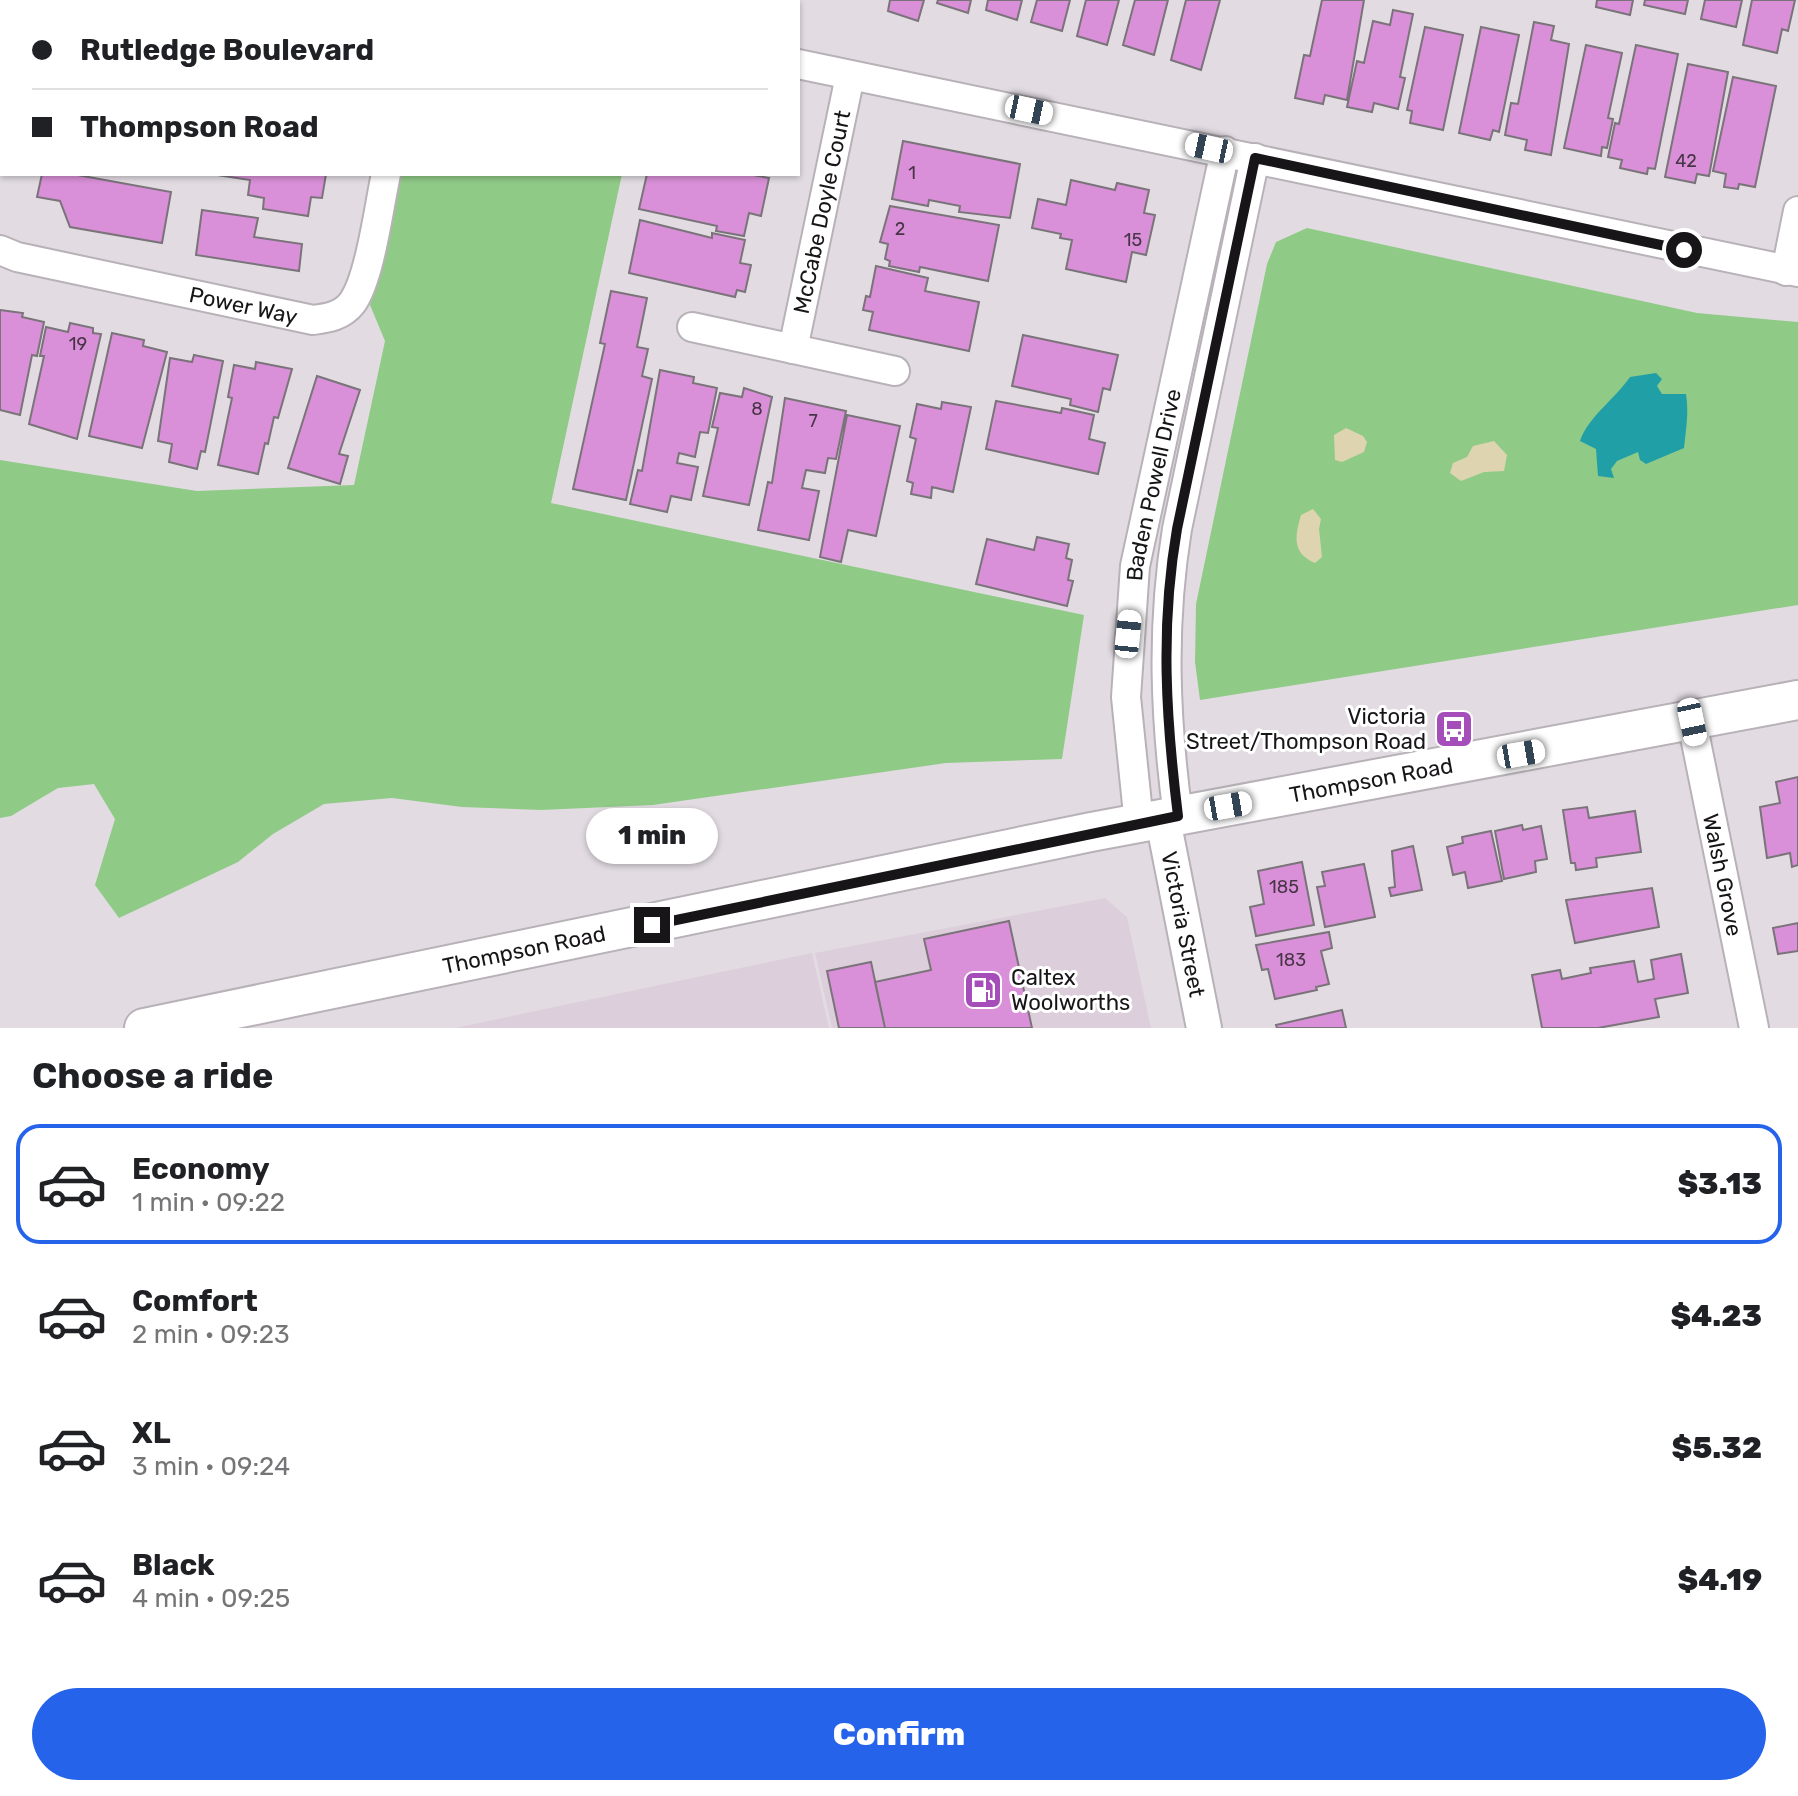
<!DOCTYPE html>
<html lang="en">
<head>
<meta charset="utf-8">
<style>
	body { margin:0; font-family:Rubik,sans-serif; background:#f6f6f6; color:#202124; height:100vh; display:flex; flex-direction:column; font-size:30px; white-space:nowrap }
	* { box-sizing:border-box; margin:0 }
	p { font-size:26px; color:#757577 }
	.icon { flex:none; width:44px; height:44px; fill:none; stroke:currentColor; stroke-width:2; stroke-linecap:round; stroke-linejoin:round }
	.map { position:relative; height:1028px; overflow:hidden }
	.drawer { display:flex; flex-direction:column; background:#fff; flex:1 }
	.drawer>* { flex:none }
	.top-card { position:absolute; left:0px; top:0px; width:800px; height:176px; box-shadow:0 2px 6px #0004; display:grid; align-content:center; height:176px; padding:0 32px; background:#fff }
	.end { position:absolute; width:36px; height:36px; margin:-18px; border:10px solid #171517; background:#fff; box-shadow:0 0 0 4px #fff }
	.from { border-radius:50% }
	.bubble { position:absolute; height:56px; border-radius:28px; background:#fff; box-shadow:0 2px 6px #0004; font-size:26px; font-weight:800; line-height:56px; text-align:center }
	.car { position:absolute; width:24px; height:48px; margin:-24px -12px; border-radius:10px; box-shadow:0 0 6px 2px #0007; background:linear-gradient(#fff 24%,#345 0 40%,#fff 0 76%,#345 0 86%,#fff 0) }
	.top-card b { display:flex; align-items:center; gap:28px; height:76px; font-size:30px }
	.top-card b+b { border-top:2px solid #e0e0e0 }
	.top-card i { width:20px; height:20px; background:#202124 }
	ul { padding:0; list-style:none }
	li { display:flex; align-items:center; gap:24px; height:120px; margin:0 16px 12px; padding:0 16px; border:4px solid transparent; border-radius:24px }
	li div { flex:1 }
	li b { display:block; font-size:30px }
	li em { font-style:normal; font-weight:800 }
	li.on { border-color:#2563eb }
	li>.icon { width:72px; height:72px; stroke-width:1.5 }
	h2 { padding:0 32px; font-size:36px; line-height:96px }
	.button { display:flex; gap:16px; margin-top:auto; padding:16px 32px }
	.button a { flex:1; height:92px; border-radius:48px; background:#2563eb; color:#fff; font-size:32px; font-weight:800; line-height:92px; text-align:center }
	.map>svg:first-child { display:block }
</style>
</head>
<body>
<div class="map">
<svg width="1798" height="1028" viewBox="0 0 1798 1028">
	<rect width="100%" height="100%" fill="#e2dce2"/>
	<path fill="#dccfdb" d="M 1105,898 L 1127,917 L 1151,1028 L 832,1028 L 815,953 Z
		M 812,953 L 829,1028 L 455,1028 Z"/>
	<path fill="#90ca87" d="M 400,174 L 622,174 L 551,503 L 1084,615 L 1062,759 L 946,763 L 653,805 L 541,810 L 462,807 L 392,798 L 324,804 L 273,834 L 238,862 L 119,918 L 95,885 L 115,819 L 94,784 L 58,788 L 11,816 L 0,818 L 0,460 L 197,491 L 354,485 L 385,341 L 370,305 Z
		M 1307,228 L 1697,313 L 1798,322 L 1798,605 L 1200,700 L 1195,662 L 1196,604 L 1267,264 L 1276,242 Z"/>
	<path fill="#ded5b0" d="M 1346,428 L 1363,436 L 1367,442 L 1364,452 L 1342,462 L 1335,460 L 1334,435 Z
		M 1494,441 L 1507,455 L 1504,471 L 1484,472 L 1461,481 L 1450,473 L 1453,463 L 1467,457 L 1473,446 Z
		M 1313,509 L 1321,519 L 1319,529 L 1322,557 L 1315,563 C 1290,553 1296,533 1301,515 Z"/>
	<path fill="#209fa6" d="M 1656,373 L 1662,379 L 1657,386 L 1662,394 L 1686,394 C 1689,413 1686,429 1684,448 L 1646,464 L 1640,460 L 1638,452 L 1617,461 L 1611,469 L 1614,478 L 1598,476 L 1596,449 L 1580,441 C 1588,417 1615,399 1630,377 Z"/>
	<path fill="#d990d8" stroke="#7a747a" stroke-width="2" d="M 98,0 L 203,0 L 98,2 Z
		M 890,0 L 924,0 L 918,21 L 888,11 Z
		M 938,0 L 971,0 L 968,13 L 937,3 Z
		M 988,0 L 1022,0 L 1017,20 L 986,10 Z
		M 1037,0 L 1070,0 L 1062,31 L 1031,22 Z
		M 1086,0 L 1119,0 L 1107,45 L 1077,36 Z
		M 1135,0 L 1168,0 L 1154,55 L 1123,45 Z
		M 1186,0 L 1220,0 L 1201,70 L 1171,60 Z
		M 1322,0 L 1364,0 L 1347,100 L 1325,95 L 1323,104 L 1295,98 L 1304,55 L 1310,56 Z
		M 1597,0 L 1633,0 L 1630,15 L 1596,7 Z
		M 1645,0 L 1688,0 L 1685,14 L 1644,5 Z
		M 1705,0 L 1742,0 L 1736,27 L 1701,19 Z
		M 1752,0 L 1795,0 L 1788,31 L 1782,29 L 1777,53 L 1743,45 Z
		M 1393,10 L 1413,14 L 1400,77 L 1405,78 L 1398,109 L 1374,103 L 1372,112 L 1347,107 L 1357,61 L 1364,63 L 1373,21 L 1390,25 Z
		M 1534,22 L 1554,26 L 1551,40 L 1569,44 L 1551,155 L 1525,150 L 1527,140 L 1505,135 L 1511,103 L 1518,104 Z
		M 1425,27 L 1463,35 L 1443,130 L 1410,123 L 1412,111 L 1407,110 Z
		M 1481,27 L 1519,35 L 1499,132 L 1493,130 L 1490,140 L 1459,133 Z
		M 1586,45 L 1622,53 L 1608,118 L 1613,119 L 1607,148 L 1602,147 L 1601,156 L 1564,148 Z
		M 1636,45 L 1678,54 L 1655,169 L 1648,168 L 1647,174 L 1620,168 L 1622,160 L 1608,157 L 1615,123 L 1619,124 Z
		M 1688,64 L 1728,72 L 1709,176 L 1697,174 L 1695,183 L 1665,177 Z
		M 1733,77 L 1776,86 L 1755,187 L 1739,184 L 1738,189 L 1724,187 L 1726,174 L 1713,171 Z
		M 903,141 L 1020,164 L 1010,218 L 959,212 L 960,206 L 929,200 L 928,206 L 892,199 Z
		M 42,174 L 72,174 L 171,192 L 162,243 L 70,227 L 60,201 L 37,197 Z
		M 211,174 L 326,174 L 322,198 L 311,197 L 308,216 L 263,209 L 264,198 L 248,195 L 250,180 Z
		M 647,174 L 748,174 L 769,178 L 761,216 L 749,213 L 744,236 L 716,231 L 717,226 L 639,209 Z
		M 1071,180 L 1115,190 L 1117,183 L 1149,190 L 1144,213 L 1155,215 L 1146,255 L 1132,252 L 1126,282 L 1066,269 L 1072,240 L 1060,238 L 1061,234 L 1032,228 L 1038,199 L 1066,205 Z
		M 890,206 L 999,225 L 988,281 L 920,267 L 919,272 L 889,266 L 890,261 L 885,259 L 888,244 L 880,242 Z
		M 202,210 L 258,218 L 254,237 L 302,244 L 299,271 L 196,255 Z
		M 640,220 L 712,238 L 712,233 L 745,240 L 740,263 L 751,265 L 745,292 L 737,290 L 735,297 L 629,273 Z
		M 876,266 L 928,278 L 925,291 L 979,302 L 969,351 L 869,330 L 873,312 L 863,310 L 866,296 L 870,297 Z
		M 611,291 L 647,298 L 637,347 L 648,349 L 642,376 L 652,379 L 626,500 L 573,489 L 605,344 L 600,343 Z
		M 0,310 L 23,313 L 22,317 L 44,322 L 37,356 L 32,355 L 20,415 L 0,410 Z
		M 70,323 L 93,328 L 93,333 L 101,334 L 77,439 L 29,424 L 44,356 L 40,356 L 46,327 L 68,332 Z
		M 112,333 L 144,340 L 143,346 L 167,352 L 142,448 L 89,436 Z
		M 1023,335 L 1118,355 L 1110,390 L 1103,388 L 1098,412 L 1070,405 L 1071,399 L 1012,386 Z
		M 194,355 L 223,361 L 205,452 L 201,451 L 197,469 L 169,462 L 172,444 L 158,441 L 170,358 L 192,362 Z
		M 256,362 L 292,369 L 278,418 L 274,417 L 268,444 L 265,443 L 258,474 L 218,465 L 232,398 L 228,397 L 234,365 L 255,369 Z
		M 660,370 L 694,377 L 693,383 L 717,388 L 708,433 L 700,432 L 695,457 L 679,453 L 677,463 L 698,467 L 691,500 L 671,496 L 667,512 L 630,504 L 638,470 L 642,471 Z
		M 317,376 L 360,390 L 339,454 L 348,456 L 340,484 L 288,468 Z
		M 744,388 L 772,397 L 749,505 L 703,496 L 718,428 L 712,427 L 720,393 L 742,397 Z
		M 785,398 L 846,411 L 836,459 L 828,458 L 825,473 L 806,470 L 802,488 L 819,491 L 809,540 L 758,530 L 768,482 L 772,483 Z
		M 996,401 L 1061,413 L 1062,408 L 1094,415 L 1089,439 L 1105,443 L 1098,474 L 986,449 Z
		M 942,402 L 971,407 L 953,492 L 932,487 L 931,498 L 911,494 L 913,483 L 907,481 L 916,439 L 910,437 L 917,404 L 941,409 Z
		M 847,415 L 900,426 L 876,536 L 848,530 L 841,562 L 820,557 Z
		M 1037,537 L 1069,544 L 1066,558 L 1072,560 L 1068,580 L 1073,581 L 1067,606 L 976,584 L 987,539 L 1034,550 Z
		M 1798,777 L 1798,865 L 1792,867 L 1790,853 L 1767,858 L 1760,807 L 1780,803 L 1776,782 Z
		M 1587,807 L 1589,818 L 1635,811 L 1641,852 L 1596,858 L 1597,867 L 1576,870 L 1575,863 L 1571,863 L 1563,810 Z
		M 1522,825 L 1523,830 L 1541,826 L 1547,859 L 1535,861 L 1536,872 L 1504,879 L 1495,831 Z
		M 1491,831 L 1502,881 L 1468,888 L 1465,872 L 1453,875 L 1447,847 L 1463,843 L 1462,837 Z
		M 1413,846 L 1422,890 L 1391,896 L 1389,888 L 1395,887 L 1392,851 Z
		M 1302,862 L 1314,925 L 1256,936 L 1250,907 L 1264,904 L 1258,871 Z
		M 1364,864 L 1375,917 L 1325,927 L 1317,887 L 1325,886 L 1322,872 Z
		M 1652,888 L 1659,927 L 1575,943 L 1566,900 Z
		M 1009,921 L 1032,1028 L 885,1028 L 875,982 L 931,970 L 924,939 Z
		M 1798,923 L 1798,951 L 1778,954 L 1773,928 Z
		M 1329,932 L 1332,948 L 1321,951 L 1329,984 L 1316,987 L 1317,990 L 1275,999 L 1268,969 L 1262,970 L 1256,945 Z
		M 1681,954 L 1688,993 L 1655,999 L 1659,1017 L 1598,1028 L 1542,1028 L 1532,975 L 1560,970 L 1562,979 L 1591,973 L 1590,968 L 1634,961 L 1638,982 L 1654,979 L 1651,960 Z
		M 871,962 L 885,1028 L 839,1028 L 827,971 Z
		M 1342,1010 L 1346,1028 L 1277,1028 L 1276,1025 Z"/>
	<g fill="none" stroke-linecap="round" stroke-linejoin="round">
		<g stroke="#b8b2b8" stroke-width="32">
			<g id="minor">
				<path d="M 499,0 L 509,2"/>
				<path d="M 24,2 L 25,0"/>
				<path d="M 423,2 L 423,0"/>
				<path d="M 798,64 L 1798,272"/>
				<path d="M 0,72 L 2,68"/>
				<path id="s1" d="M 0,250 L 17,257 L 313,320 C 328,318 342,316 352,303 C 370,279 379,206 386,174"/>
				<path d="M 1786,271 L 1798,211"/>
				<path d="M 692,327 L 895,371"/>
				<path id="s2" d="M 793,349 L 850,76"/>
				<path id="s3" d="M 1692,722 L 1754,1028"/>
				<path d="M 1178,816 C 1165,719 1161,627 1177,529 L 1255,158"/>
				<path id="s4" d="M 1139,824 L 1126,697 L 1135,566 L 1225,151"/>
			</g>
		</g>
		<g stroke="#b8b2b8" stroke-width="38">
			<g id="tertiary">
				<path id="s5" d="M 1163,820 L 1204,1028"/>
			</g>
		</g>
		<g stroke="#b8b2b8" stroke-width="42">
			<g id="secondary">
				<path id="s6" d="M 144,1028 L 1091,832 L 1798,700"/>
			</g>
		</g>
		<use href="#minor" stroke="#fff" stroke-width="28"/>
		<use href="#tertiary" stroke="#fff" stroke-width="34"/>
		<use href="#secondary" stroke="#fff" stroke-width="38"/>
	</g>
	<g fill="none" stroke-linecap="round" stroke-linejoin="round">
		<path stroke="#171517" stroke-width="10" d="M 652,925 L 1178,816 C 1166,719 1160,627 1177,529 L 1255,158 L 1684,250"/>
	</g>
	<defs>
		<g id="bus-square" transform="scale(2)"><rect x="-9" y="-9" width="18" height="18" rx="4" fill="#a54eba" stroke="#fff"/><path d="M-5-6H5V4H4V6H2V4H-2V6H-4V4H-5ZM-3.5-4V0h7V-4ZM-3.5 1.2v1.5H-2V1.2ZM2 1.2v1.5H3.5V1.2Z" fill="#fff"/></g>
		<g id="fuel-square" transform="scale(2)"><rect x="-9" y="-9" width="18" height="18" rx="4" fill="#a54eba" stroke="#fff"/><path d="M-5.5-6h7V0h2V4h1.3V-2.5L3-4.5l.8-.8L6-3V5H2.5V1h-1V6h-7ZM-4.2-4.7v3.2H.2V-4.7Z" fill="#fff"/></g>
	</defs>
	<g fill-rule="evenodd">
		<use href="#bus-square" x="1454" y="729"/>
		<use href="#fuel-square" x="983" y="990"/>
	</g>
	<g text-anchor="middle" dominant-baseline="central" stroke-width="6" stroke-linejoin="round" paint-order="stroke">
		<g font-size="18" fill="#483447">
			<text x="1686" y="161">42</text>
			<text x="912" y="173">1</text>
			<text x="900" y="229">2</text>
			<text x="1133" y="240">15</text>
			<text x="78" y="344">19</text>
			<text x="757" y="409">8</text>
			<text x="813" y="421">7</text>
			<text x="1284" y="887">185</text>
			<text x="1291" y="960">183</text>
		</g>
		<g font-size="22" fill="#171517" stroke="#fff">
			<text stroke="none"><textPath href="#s2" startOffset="140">McCabe Doyle Court</textPath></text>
			<text stroke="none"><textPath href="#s1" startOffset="250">Power Way</textPath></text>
			<text stroke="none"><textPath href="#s4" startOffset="342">Baden Powell Drive</textPath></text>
			<text stroke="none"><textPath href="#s6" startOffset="1252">Thompson Road</textPath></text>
			<text stroke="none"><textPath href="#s3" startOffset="156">Walsh Grove</textPath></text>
			<text stroke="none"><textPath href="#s5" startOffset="106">Victoria Street</textPath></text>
			<text stroke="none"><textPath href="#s6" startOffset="388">Thompson Road</textPath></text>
		</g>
		<g font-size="22" fill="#171517" stroke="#fff" text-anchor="end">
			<text x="1426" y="716">Victoria<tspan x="1426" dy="25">Street/Thompson Road</tspan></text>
			<text x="1011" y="977" text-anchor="start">Caltex<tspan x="1011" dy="25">Woolworths</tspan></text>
		</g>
	</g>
</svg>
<i class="end from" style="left:1684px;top:250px"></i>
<i class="end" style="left:652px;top:925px"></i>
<div class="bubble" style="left:586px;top:808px;width:132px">1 min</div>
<i class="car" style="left:1029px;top:110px;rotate:102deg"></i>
<i class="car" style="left:1209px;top:148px;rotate:282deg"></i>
<i class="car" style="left:1128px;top:634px;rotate:6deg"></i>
<i class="car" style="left:1692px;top:722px;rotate:168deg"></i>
<i class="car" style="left:1521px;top:754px;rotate:80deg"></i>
<i class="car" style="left:1228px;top:806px;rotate:80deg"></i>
<div class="top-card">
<b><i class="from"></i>Rutledge Boulevard</b>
<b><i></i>Thompson Road</b>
</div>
</div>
<section class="drawer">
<h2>Choose a ride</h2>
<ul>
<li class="on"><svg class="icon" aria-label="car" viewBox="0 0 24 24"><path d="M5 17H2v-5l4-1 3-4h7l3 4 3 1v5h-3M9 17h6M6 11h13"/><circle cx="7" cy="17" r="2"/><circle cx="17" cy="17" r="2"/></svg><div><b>Economy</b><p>1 min · 09:22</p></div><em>$3.13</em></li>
<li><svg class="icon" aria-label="car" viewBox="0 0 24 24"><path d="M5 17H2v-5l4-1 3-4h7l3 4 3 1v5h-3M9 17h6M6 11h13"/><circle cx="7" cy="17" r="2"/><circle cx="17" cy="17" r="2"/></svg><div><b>Comfort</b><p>2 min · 09:23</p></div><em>$4.23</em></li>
<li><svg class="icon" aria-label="car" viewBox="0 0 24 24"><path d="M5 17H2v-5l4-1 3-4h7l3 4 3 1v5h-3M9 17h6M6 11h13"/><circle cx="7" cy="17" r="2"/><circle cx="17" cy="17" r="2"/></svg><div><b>XL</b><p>3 min · 09:24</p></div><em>$5.32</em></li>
<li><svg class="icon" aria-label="car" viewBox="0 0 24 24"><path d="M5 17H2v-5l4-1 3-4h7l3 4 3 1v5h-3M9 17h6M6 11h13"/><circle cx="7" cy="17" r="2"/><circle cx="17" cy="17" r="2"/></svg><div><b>Black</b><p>4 min · 09:25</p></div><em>$4.19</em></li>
</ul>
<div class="button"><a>Confirm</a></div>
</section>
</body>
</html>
